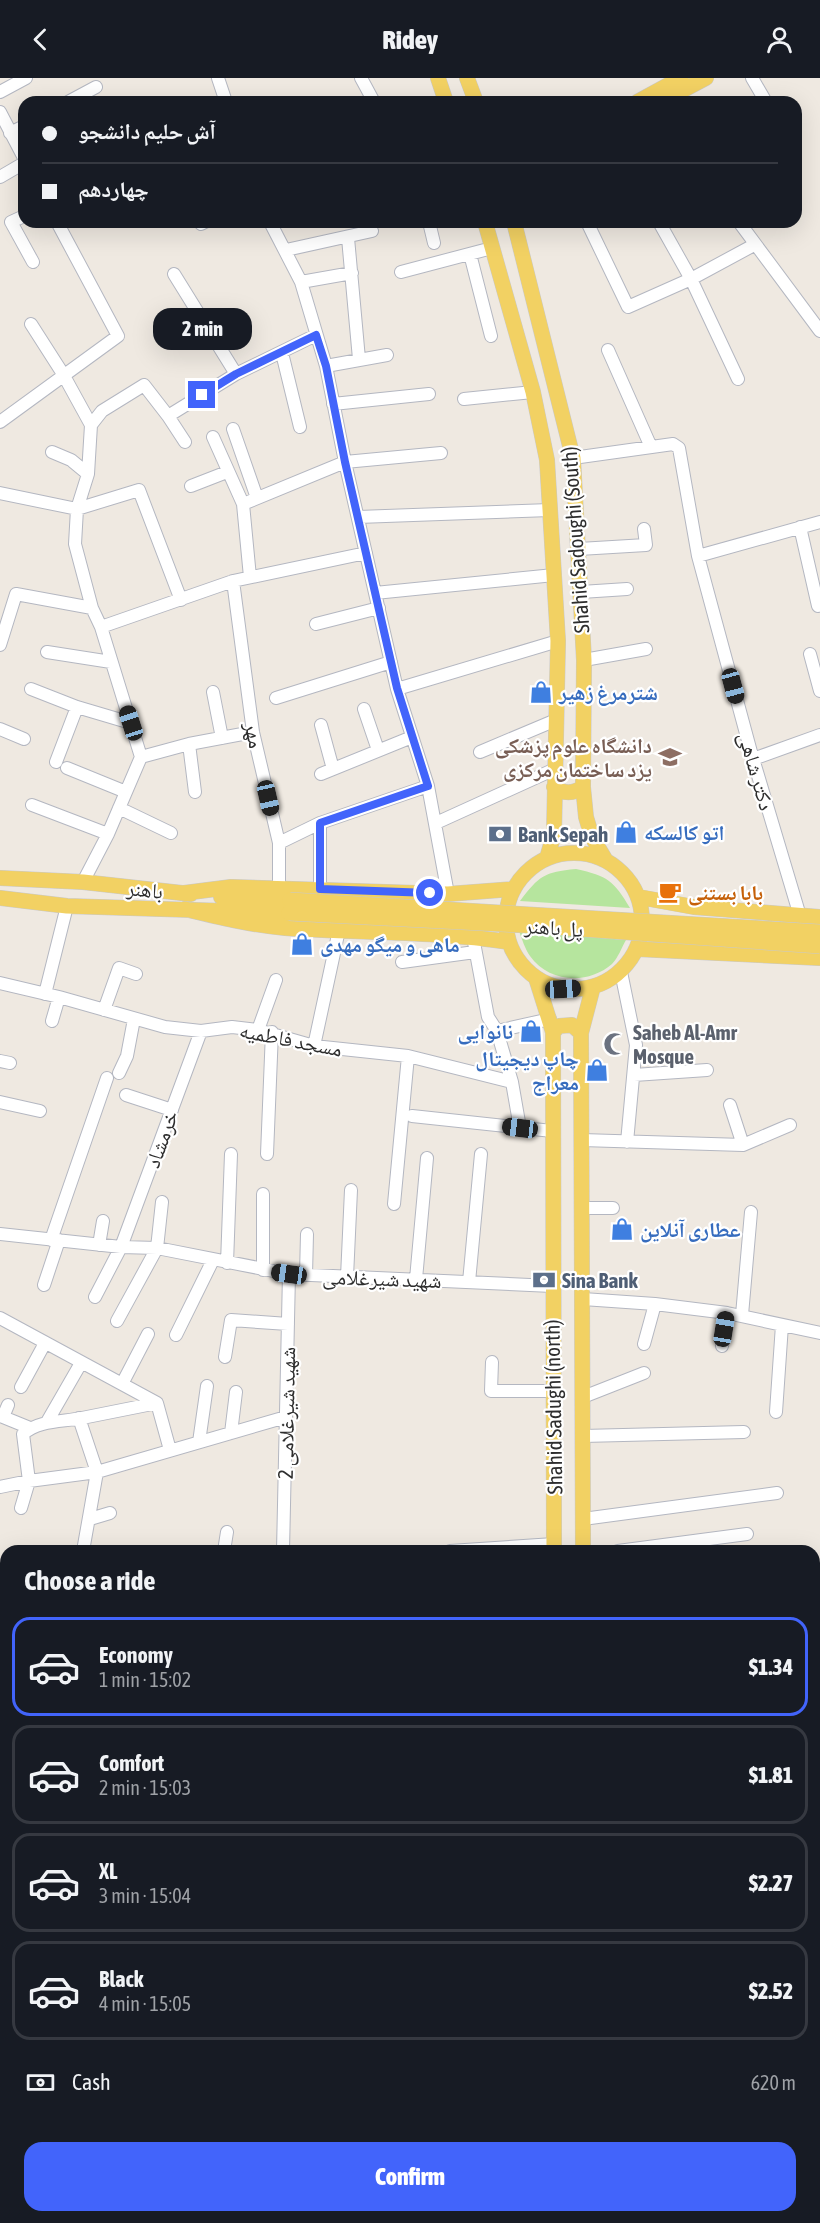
<!DOCTYPE html>
<html lang="en">
<head>
<meta charset="utf-8">
<style>
	body { margin:0; font-family:"Asap Condensed","Noto Naskh Arabic",sans-serif; background:#20242c; color:#f1f3f6; height:100vh; display:flex; flex-direction:column; font-size:22px; white-space:nowrap }
	* { box-sizing:border-box; margin:0 }
	p { font-size:20px; color:#9ea1a6 }
	.icon { flex:none; width:33px; height:33px; fill:none; stroke:currentColor; stroke-width:2; stroke-linecap:round; stroke-linejoin:round }
	.map { position:relative; flex:1; overflow:hidden }
	.side { position:absolute; left:0px; top:1467px; width:820px; height:678px; display:flex; flex-direction:column; background:#171b24; border-radius:18px 18px 0 0; box-shadow:0 6px 24px #0002 }
	.side>* { flex:none }
	.top-card { position:absolute; left:18px; top:18px; width:784px; height:132px; border-radius:18px; box-shadow:0 6px 24px #0002; display:grid; align-content:center; height:132px; padding:0 24px; background:#171b24 }
	.end { position:absolute; width:27px; height:27px; margin:-14px; border:8px solid #4264fb; background:#fff; box-shadow:0 0 0 3px #fff }
	.from { border-radius:50% }
	.bubble { position:absolute; height:42px; border-radius:18px; background:#171b24; box-shadow:0 6px 24px #0002; font-size:20px; font-weight:800; line-height:42px; text-align:center }
	.car { position:absolute; width:18px; height:36px; margin:-18px -9px; border-radius:8px; box-shadow:0 0 4px 2px #0007; background:linear-gradient(#222 24%,#8ab4d8 0 40%,#222 0 76%,#8ab4d8 0 86%,#222 0) }
	.top-card b { display:flex; align-items:center; gap:21px; height:57px; font-size:22px }
	.top-card b+b { border-top:2px solid #363941 }
	.top-card i { width:15px; height:15px; background:#f1f3f6 }
	ul { padding:0; list-style:none }
	li { display:flex; align-items:center; gap:18px; height:99px; margin:0 12px 9px; padding:0 12px; border:3px solid #363941; border-radius:18px }
	li div { flex:1 }
	li b { display:block; font-size:22px }
	li em { font-style:normal; font-weight:800 }
	li.current { border-color:#4264fb }
	li>.icon { width:54px; height:54px; stroke-width:1.5 }
	h2 { padding:0 24px; font-size:27px; line-height:72px }
	.pay { display:flex; align-items:center; gap:15px; height:66px; padding:0 24px; font-size:22px }
	.pay p { margin-inline-start:auto }
	.action { display:flex; gap:12px; margin-top:auto; padding:12px 24px }
	.action a { flex:1; height:69px; border-radius:18px; background:#4264fb; color:#fff; font-size:24px; font-weight:800; line-height:69px; text-align:center }
	header { display:flex; justify-content:space-between; align-items:center; height:78px; padding:0 24px; background:#171b24; font-size:27px; font-weight:800 }
	.map>svg:first-child { display:block }
</style>
</head>
<body>
<header><svg class="icon" aria-label="back" viewBox="0 0 24 24"><path d="M15 5l-7 7 7 7"/></svg>Ridey<svg class="icon" aria-label="person" viewBox="0 0 24 24"><circle cx="12" cy="8" r="4"/><path d="M4 21q1-7 8-7t8 7"/></svg></header>
<div class="map">
<svg width="820" height="2145" viewBox="0 0 820 2145">
	<rect width="100%" height="100%" fill="#efe9e1"/>
	<path fill="#b6e59e" d="M 576,791 C 608,798 614,803 630,830 L 520,823 C 539,798 544,794 576,791 Z
		M 519,853 L 626,862 C 622,869 618,880 612,886 C 588,907 549,905 530,878 C 525,871 522,861 519,853 Z
		M 579,2139 L 697,2139 L 696,2145 L 579,2145 Z"/>
	<g fill="none" stroke-linecap="round" stroke-linejoin="round">
		<g stroke="#b4b7c1" stroke-width="14">
			<path id="minor" d="M 218,0 L 226,24
				M 361,0 L 374,24
				M 752,0 L 766,24
				M 0,14 L 26,0
				M 68,24 L 96,9
				M 0,34 L 24,80
				M 10,55 L 24,48
				M 0,99 L 24,85
				M 24,138 L 11,144 L 33,184
				M 270,144 L 301,204 L 326,288 L 345,384 L 397,611 L 428,708 L 448,816
				M 429,144 L 434,165
				M 587,144 L 628,229 L 691,201 L 738,301
				M 659,144 L 691,201 L 754,167
				M 739,144 L 820,253
				M 201,146 L 205,144
				M 348,160 L 359,281
				M 286,172 L 372,153
				M 470,176 L 491,258
				M 401,194 L 492,170
				M 174,196 L 236,296
				M 301,204 L 352,195
				M 31,246 L 63,296 L 91,347
				M 608,272 L 651,369
				M 282,275 L 300,349
				M 326,288 L 387,277
				M 464,321 L 533,314
				M 333,326 L 429,316
				M 168,338 L 236,296 L 316,257
				M 0,344 L 118,258 L 57,144
				M 233,351 L 257,420
				M 213,359 L 243,426 L 250,499
				M 52,374 L 71,382 L 88,396
				M 573,380 L 673,366 L 679,370 L 698,478 L 751,674 L 800,838
				M 191,408 L 227,394
				M 0,415 L 77,431 L 139,412 L 181,522
				M 243,426 L 345,384 L 441,375
				M 358,439 L 550,432
				M 800,449 L 818,528
				M 579,471 L 646,467 L 644,451
				M 698,478 L 820,444
				M 233,503 L 253,654 L 279,765 L 279,810
				M 581,514 L 627,511
				M 375,515 L 554,497
				M 316,546 L 379,530
				M 101,549 L 233,503 L 366,475
				M 0,567 L 16,516 L 92,530
				M 47,574 L 111,584
				M 810,576 L 820,613
				M 584,582 L 646,571
				M 31,611 L 77,629 L 131,645
				M 397,611 L 558,563
				M 213,614 L 222,660
				M 276,620 L 391,584
				M 364,631 L 378,672
				M 321,647 L 333,691
				M 0,651 L 24,661
				M 189,666 L 195,714
				M 480,674 L 556,642
				M 141,679 L 189,666 L 253,654
				M 753,681 L 820,657
				M 56,684 L 77,629
				M 67,690 L 126,714
				M 321,696 L 412,659
				M 32,727 L 108,756
				M 119,730 L 171,755
				M 320,745 L 320,811
				M 436,745 L 555,691
				M 279,765 L 320,745 L 428,708
				M 83,804 L 108,756 L 141,679 L 101,549 L 92,530 L 75,466 L 77,431 L 88,396 L 91,347 L 102,333 L 144,307 L 168,338 L 185,364
				M 473,859 L 488,939 L 497,953 L 512,1004 L 520,1050
				M 402,884 L 475,874
				M 621,894 L 636,967 L 627,1064
				M 0,905 L 59,919 L 165,949 L 201,953 L 232,949 L 258,952 L 314,968 L 408,978 L 512,1004
				M 45,916 L 67,828
				M 104,932 L 119,890 L 136,896
				M 52,943 L 59,919
				M 258,952 L 276,902
				M 497,953 L 550,941
				M 314,968 L 339,852
				M 0,983 L 10,985
				M 119,995 L 127,978 L 134,941
				M 634,997 L 707,992
				M 126,1017 L 172,1032
				M 0,1024 L 40,1033
				M 730,1027 L 743,1067
				M 412,1038 L 552,1053
				M 582,1062 L 743,1067 L 790,1047
				M 267,1076 L 272,954
				M 394,1126 L 408,978
				M 582,1130 L 613,1130
				M 0,1156 L 121,1169 L 157,1170 L 289,1196 L 552,1208
				M 51,1162 L 107,1000
				M 99,1167 L 103,1143
				M 227,1185 L 231,1076
				M 263,1192 L 263,1116
				M 306,1197 L 307,1156
				M 347,1199 L 351,1112
				M 416,1201 L 427,1080
				M 469,1204 L 481,1076
				M 44,1207 L 59,1162
				M 95,1219 L 121,1169 L 201,953
				M 583,1221 L 655,1226 L 727,1235 L 820,1255
				M 742,1237 L 751,1134
				M 0,1240 L 157,1325 L 170,1372
				M 117,1243 L 157,1170 L 162,1124
				M 176,1257 L 213,1182
				M 644,1266 L 655,1226
				M 722,1268 L 727,1235
				M 225,1279 L 231,1242 L 288,1246
				M 492,1284 L 491,1313 L 553,1313
				M 122,1306 L 148,1256
				M 21,1309 L 45,1265
				M 583,1319 L 644,1295
				M 8,1327 L 3,1339 L 30,1350
				M 776,1334 L 782,1247
				M 79,1340 L 97,1394 L 83,1473
				M 47,1344 L 81,1285
				M 231,1355 L 236,1314
				M 583,1358 L 744,1354
				M 199,1364 L 207,1308
				M 0,1409 L 29,1403 L 97,1394 L 286,1339
				M 21,1430 L 29,1403 L 23,1356 C 39,1342 62,1344 82,1340 C 107,1335 132,1330 157,1325
				M 90,1441 L 110,1435
				M 583,1441 L 777,1415
				M 224,1473 L 227,1454
				M 283,1473 L 289,1196
				M 450,1473 L 554,1466
				M 618,1473 L 747,1456
				M 814,1515 L 817,1526 L 820,1530
				M 0,1522 L 6,1523
				M 818,1717 L 820,1722
				M 0,1719 L 6,1724
				M 0,1754 L 6,1746
				M 0,1761 L 6,1766
				M 814,1761 L 820,1759
				M 0,1897 L 6,1891
				M 0,1925 L 6,1933
				M 814,1944 L 820,1954
				M 0,1955 L 6,1948
				M 814,2046 L 820,2042
				M 0,2068 L 6,2076
				M 0,2130 L 6,2137
				M 814,2133 L 820,2138
				M 50,2139 L 54,2145
				M 100,2139 L 103,2145
				M 308,2139 L 309,2145
				M 777,2139 L 785,2145
				M 23,2145 L 28,2139
				M 203,2145 L 204,2139"/>
		</g>
		<g stroke="#c9c9c9" stroke-width="16">
			<path id="major" d="M 438,0 L 446,24
				M 467,0 L 476,24
				M 637,24 L 681,0
				M 661,24 L 706,0
				M 485,144 L 533,314 L 547,382 L 558,563 L 554,756 L 547,780
				M 514,144 L 573,380 L 584,582 L 583,709 L 586,739 L 592,759 L 605,781
				M 554,709 C 564,716 573,716 583,709
				M506 843a68 68 0 1 1 136 0a68 68 0 1 1-136 0Z
				M 0,800 L 83,804 L 191,816
				M 184,815 L 231,809 L 448,816 L 514,811
				M 221,819 L 290,822
				M 639,819 L 694,829 L 820,839
				M 0,820 L 67,828 L 289,835
				M 185,831 C 218,839 251,847 285,850 C 360,855 435,853 509,864
				M 637,871 L 820,880
				M 536,900 L 553,954 L 554,1473
				M 553,954 L 559,948 L 572,947 L 581,955
				M 583,1473 L 581,955 L 593,909
				M 539,2139 L 539,2145
				M 567,2139 L 567,2145"/>
		</g>
		<use href="#minor" stroke="#fff" stroke-width="12"/>
		<use href="#major" stroke="#f2d163" stroke-width="15"/>
		<g stroke="#c9c9c9" stroke-width="16" stroke-linecap="butt">
			<path id="major-bridge" d="M 290,822 L 820,854
				M 289,835 L 539,848 L 820,868"/>
		</g>
		<use href="#major-bridge" stroke="#f2d163" stroke-width="15"/>
	</g>
	<g fill="none" stroke-linecap="round" stroke-linejoin="round">
		<path stroke="#4264fb" stroke-width="8" d="M 202,317 L 236,296 L 316,257 L 326,288 L 345,384 L 397,610 L 428,708 L 320,745 L 320,811 L 430,815"/>
	</g>
	<defs>
		<g id="shop-bare" transform="scale(1.8)"><path d="M-5-2.5h2.3a2.7 3.5 0 0 1 5.4 0H5L5.5 6h-11ZM-1.5-2.5h3a1.5 2.3 0 0 0-3 0Z" fill="#3f7fe0" stroke="#fff" stroke-width="2.5" paint-order="stroke"/></g>
		<g id="university-bare" transform="scale(1.8)"><path d="M0-5L7-2L0 1L-7-2ZM-4 1L0 2.5L4 1V4Q0 6-4 4Z" fill="#8d6e63" stroke="#fff" stroke-width="2.5" paint-order="stroke"/></g>
		<g id="bank-bare" transform="scale(1.8)"><path d="M-6-4H6V4H-6ZM0-2.3a2.3 2.3 0 1 0 0 4.6a2.3 2.3 0 1 0 0-4.6Z" fill="#5c6f8a" stroke="#fff" stroke-width="2.5" paint-order="stroke"/></g>
		<g id="cafe-bare" transform="scale(1.8)"><path d="M-5.5-4.5H6V0H3Q3 3.5 0 3.5H-2.5Q-5.5 3.5-5.5 0ZM3-3.2v2h1.7v-2ZM-6 4.5H4V6H-6Z" fill="#e8710a" stroke="#fff" stroke-width="2.5" paint-order="stroke"/></g>
		<g id="mosque-bare" transform="scale(1.8)"><path d="M3.5-4.9A6 6 0 1 0 3.5 4.9A5 5 0 1 1 3.5-4.9Z" fill="#6b7280" stroke="#fff" stroke-width="2.5" paint-order="stroke"/></g>
	</defs>
	<g fill-rule="evenodd">
		<use href="#shop-bare" x="541" y="614"/>
		<use href="#university-bare" x="670" y="679"/>
		<use href="#shop-bare" x="626" y="754"/>
		<use href="#bank-bare" x="500" y="756"/>
		<use href="#cafe-bare" x="670" y="814"/>
		<use href="#shop-bare" x="302" y="866"/>
		<use href="#shop-bare" x="531" y="953"/>
		<use href="#mosque-bare" x="615" y="966"/>
		<use href="#shop-bare" x="597" y="992"/>
		<use href="#shop-bare" x="622" y="1151"/>
		<use href="#bank-bare" x="544" y="1202"/>
	</g>
	<g text-anchor="middle" dominant-baseline="central" stroke-width="4.5" stroke-linejoin="round" paint-order="stroke">
		<g font-size="21" fill="#2e2e2e" stroke="#fff">
			<text transform="translate(575 462) rotate(-94)">Shahid Sadoughi (South)</text>
			<text transform="translate(255 657) rotate(79)">مهر</text>
			<text transform="translate(757 693) rotate(74)">دکتر شاهی</text>
			<text transform="translate(145 811) rotate(6)">باهنر</text>
			<text transform="translate(554 849) rotate(4)">پل باهنر</text>
			<text transform="translate(291 961) rotate(11)">مسجد فاطمیه</text>
			<text transform="translate(161 1061) rotate(-70)">خرمشاد</text>
			<text transform="translate(382 1200) rotate(2)">شهید شیرغلامی</text>
			<text transform="translate(553 1329) rotate(-91)">Shahid Sadughi (north)</text>
			<text transform="translate(286 1335) rotate(-89)">شهید شیرغلامی 2</text>
		</g>
		<g font-size="21" font-weight="bold" fill="#366cbe" stroke="#fff" text-anchor="start">
			<text x="559" y="614">شترمرغ زهیر</text>
			<text x="644" y="754">اتو کالسکه</text>
			<text x="320" y="866">ماهی و میگو مهدی</text>
			<text x="513" y="953" text-anchor="end">نانوایی</text>
			<text x="579" y="980" text-anchor="end">چاپ دیجیتال<tspan x="579" dy="24">معراج</tspan></text>
			<text x="640" y="1151">عطاری آنلاین</text>
		</g>
		<g font-size="21" font-weight="bold" fill="#785e54" stroke="#fff" text-anchor="end">
			<text x="652" y="667">دانشگاه علوم پزشکی<tspan x="652" dy="24">یزد ساختمان مرکزی</tspan></text>
		</g>
		<g font-size="21" font-weight="bold" fill="#4e5e75" stroke="#fff" text-anchor="start">
			<text x="518" y="756">Bank Sepah</text>
			<text x="562" y="1202">Sina Bank</text>
		</g>
		<g font-size="21" font-weight="bold" fill="#c56008" stroke="#fff" text-anchor="start">
			<text x="688" y="814">بابا بستنی</text>
		</g>
		<g font-size="21" font-weight="bold" fill="#5b616d" stroke="#fff" text-anchor="start">
			<text x="633" y="954">Saheb Al-Amr<tspan x="633" dy="24">Mosque</tspan></text>
		</g>
	</g>
</svg>
<i class="end from" style="left:430px;top:815px"></i>
<i class="end" style="left:202px;top:317px"></i>
<div class="bubble" style="left:153px;top:230px;width:99px">2 min</div>
<i class="car" style="left:733px;top:608px;rotate:165deg"></i>
<i class="car" style="left:131px;top:645px;rotate:342deg"></i>
<i class="car" style="left:268px;top:720px;rotate:167deg"></i>
<i class="car" style="left:563px;top:911px;rotate:87deg"></i>
<i class="car" style="left:520px;top:1050px;rotate:277deg"></i>
<i class="car" style="left:289px;top:1196px;rotate:278deg"></i>
<i class="car" style="left:724px;top:1251px;rotate:9deg"></i>
<div class="top-card">
<b><i class="from"></i>آش حلیم دانشجو</b>
<b><i></i>چهاردهم</b>
</div>
<section class="side">
<h2>Choose a ride</h2>
<ul>
<li class="current"><svg class="icon" aria-label="car" viewBox="0 0 24 24"><path d="M5 17H2v-5l4-1 3-4h7l3 4 3 1v5h-3M9 17h6M6 11h13"/><circle cx="7" cy="17" r="2"/><circle cx="17" cy="17" r="2"/></svg><div><b>Economy</b><p>1 min · 15:02</p></div><em>$1.34</em></li>
<li><svg class="icon" aria-label="car" viewBox="0 0 24 24"><path d="M5 17H2v-5l4-1 3-4h7l3 4 3 1v5h-3M9 17h6M6 11h13"/><circle cx="7" cy="17" r="2"/><circle cx="17" cy="17" r="2"/></svg><div><b>Comfort</b><p>2 min · 15:03</p></div><em>$1.81</em></li>
<li><svg class="icon" aria-label="car" viewBox="0 0 24 24"><path d="M5 17H2v-5l4-1 3-4h7l3 4 3 1v5h-3M9 17h6M6 11h13"/><circle cx="7" cy="17" r="2"/><circle cx="17" cy="17" r="2"/></svg><div><b>XL</b><p>3 min · 15:04</p></div><em>$2.27</em></li>
<li><svg class="icon" aria-label="car" viewBox="0 0 24 24"><path d="M5 17H2v-5l4-1 3-4h7l3 4 3 1v5h-3M9 17h6M6 11h13"/><circle cx="7" cy="17" r="2"/><circle cx="17" cy="17" r="2"/></svg><div><b>Black</b><p>4 min · 15:05</p></div><em>$2.52</em></li>
</ul>
<div class="pay"><svg class="icon" aria-label="cash" viewBox="0 0 24 24"><path d="M3 7h18v10H3z"/><circle cx="12" cy="12" r="2"/></svg>Cash<p>620 m</p></div>
<div class="action"><a>Confirm</a></div>
</section>
</div>
</body>
</html>
